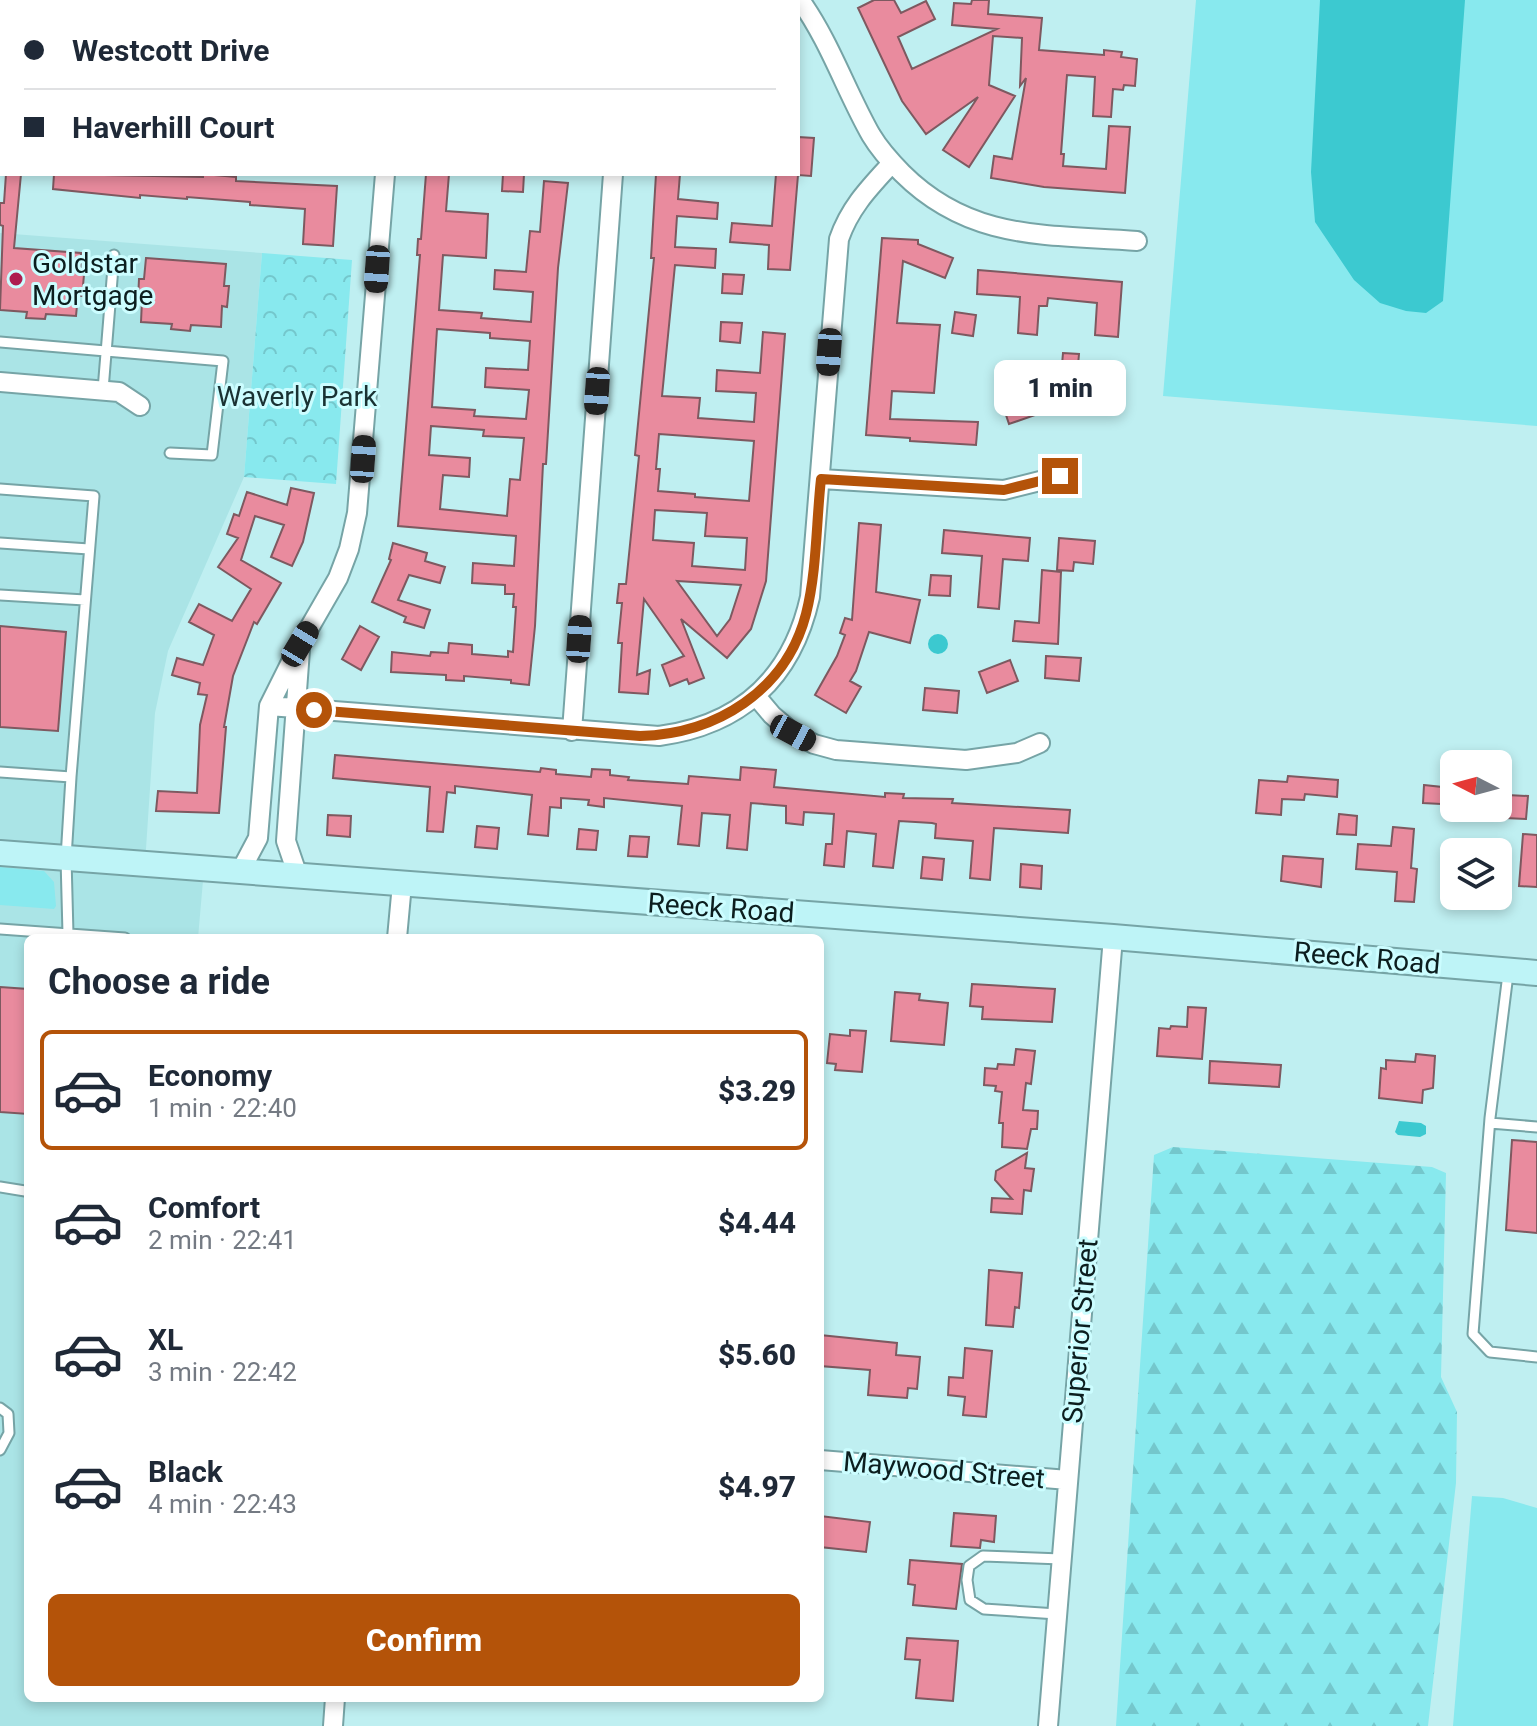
<!DOCTYPE html>
<html lang="en">
<head>
<meta charset="utf-8">
<style>
	body { margin:0; font-family:Roboto,sans-serif; background:#f2f2f3; color:#1f2937; height:100vh; display:flex; flex-direction:column; font-size:30px; white-space:nowrap }
	* { box-sizing:border-box; margin:0 }
	p { font-size:26px; color:#747a83 }
	.icon { flex:none; width:44px; height:44px; fill:none; stroke:currentColor; stroke-width:2; stroke-linecap:round; stroke-linejoin:round }
	.map { position:relative; flex:1; overflow:hidden }
	.panel { position:absolute; left:24px; top:934px; width:800px; height:768px; display:flex; flex-direction:column; background:#fff; border-radius:12px; box-shadow:0 4px 12px #0003 }
	.panel>* { flex:none }
	.guide { position:absolute; left:0px; top:0px; width:800px; height:176px; box-shadow:0 4px 12px #0003; display:grid; align-content:center; height:176px; padding:0 24px; background:#fff }
	.needle { width:52px; rotate:276deg }
	.tools { position:absolute; left:1440px; top:750px; display:grid; gap:16px }
	.tools a { display:grid; place-items:center; width:72px; height:72px; border-radius:12px; background:#fff; box-shadow:0 4px 12px #0003; font-size:40px }
	.end { position:absolute; width:36px; height:36px; margin:-18px; border:10px solid #b45309; background:#fff; box-shadow:0 0 0 4px #fff }
	.from { border-radius:50% }
	.bubble { position:absolute; height:56px; border-radius:12px; background:#fff; box-shadow:0 4px 12px #0003; font-size:26px; font-weight:800; line-height:56px; text-align:center }
	.car { position:absolute; width:24px; height:48px; margin:-24px -12px; border-radius:10px; box-shadow:0 0 6px 2px #0007; background:linear-gradient(#222 24%,#8ab4d8 0 40%,#222 0 76%,#8ab4d8 0 86%,#222 0) }
	.guide b { display:flex; align-items:center; gap:28px; height:76px; font-size:30px }
	.guide b+b { border-top:2px solid #e0e1e3 }
	.guide i { width:20px; height:20px; background:#1f2937 }
	ul { padding:0; list-style:none }
	li { display:flex; align-items:center; gap:24px; height:120px; margin:0 16px 12px; padding:0 8px; border:4px solid transparent; border-radius:12px }
	li div { flex:1 }
	li b { display:block; font-size:30px }
	li em { font-style:normal; font-weight:800 }
	li.active { border-color:#b45309 }
	li>.icon { width:72px; height:72px; stroke-width:1.5 }
	h2 { padding:0 24px; font-size:36px; line-height:96px }
	.button { display:flex; gap:16px; margin-top:auto; padding:16px 24px }
	.button a { flex:1; height:92px; border-radius:12px; background:#b45309; color:#fff; font-size:32px; font-weight:800; line-height:92px; text-align:center }
	.map>svg:first-child { display:block }
</style>
</head>
<body>
<div class="map">
<svg width="1537" height="1726" viewBox="0 0 1537 1726">
	<defs>
		<pattern id="forest-firs" width="22" height="20" patternUnits="userSpaceOnUse" patternTransform="scale(2)"><rect width="22" height="20" fill="#88e9ee"/><path d="M5 1l3.5 6h-7zM16 11l3.5 6h-7z" fill="#74c7cc"/></pattern>
		<pattern id="park-crowns" width="20" height="18" patternUnits="userSpaceOnUse" patternTransform="scale(2)"><rect width="20" height="18" fill="#88e9ee"/><path d="M2 6a3 3 0 1 1 6 0M12 15a3 3 0 1 1 6 0" fill="none" stroke="#74c7cc"/></pattern>
	</defs>
	<rect width="100%" height="100%" fill="#bfeff1"/>
	<path fill="#aae4e6" d="M 0,233 L 262,253 L 244,477 L 168,651 L 155,713 L 145,864 L 204,869 L 198,938 L 28,938 L 28,1698 L 335,1698 L 333,1726 L 0,1726 Z"/>
	<path fill="#88e9ee" d="M 1196,0 L 1537,0 L 1537,426 L 1163,396 Z
		M 0,867 L 44,871 L 54,882 L 56,906 L 54,909 L 0,905 Z
		M 1472,1496 L 1503,1498 L 1537,1508 L 1537,1726 L 1453,1726 Z"/>
	<path fill="url(#forest-firs)" d="M 1173,1147 L 1432,1167 L 1446,1173 L 1441,1377 L 1457,1412 L 1456,1483 L 1428,1726 L 1116,1726 L 1154,1155 Z"/>
	<path fill="url(#park-crowns)" d="M 262,253 L 352,260 L 336,484 L 244,477 Z"/>
	<path fill="#3cc9d0" d="M 1320,0 L 1465,0 L 1443,301 L 1426,313 L 1406,311 L 1380,303 L 1354,280 L 1315,222 L 1311,172 Z
		M928 644a10 10 0 1 1 20 0a10 10 0 1 1-20 0Z
		M 1399,1121 L 1421,1123 L 1426,1126 L 1426,1134 L 1420,1137 L 1398,1135 L 1395,1132 Z"/>
	<path fill="#e98b9e" stroke="#7e5960" stroke-width="2" fill-rule="evenodd" d="M 874,0 L 894,0 L 901,13 L 926,1 L 935,19 L 898,37 L 912,69 L 997,29 L 952,25 L 954,3 L 971,4 L 972,0 L 989,0 L 988,14 L 1042,18 L 1039,50 L 1104,55 L 1104,50 L 1122,52 L 1121,57 L 1137,59 L 1135,86 L 1124,85 L 1123,90 L 1113,89 L 1111,117 L 1093,116 L 1095,77 L 1067,75 L 1061,154 L 1064,154 L 1063,166 L 1106,169 L 1109,126 L 1130,127 L 1125,193 L 1044,187 L 991,178 L 994,156 L 1012,159 L 1026,78 L 1020,86 L 1022,38 L 993,36 L 989,85 L 1015,96 L 969,167 L 943,150 L 978,97 L 926,134 L 902,101 L 858,8 Z
		M 798,137 L 814,138 L 811,176 L 798,175 L 790,270 L 768,269 L 769,245 L 730,242 L 732,223 L 772,226 L 776,174 L 798,174 Z
		M 6,174 L 21,174 L 14,248 L 81,253 L 80,274 L 84,275 L 82,296 L 78,295 L 76,316 L 46,314 L 45,319 L 26,318 L 27,312 L 0,310 L 3,226 L 0,225 L 0,203 L 4,203 Z
		M 54,174 L 203,177 L 203,174 L 236,177 L 236,181 L 337,186 L 333,246 L 303,244 L 305,209 L 250,205 L 250,202 L 187,197 L 187,199 L 140,195 L 140,198 L 53,189 Z
		M 426,174 L 449,174 L 446,211 L 488,214 L 486,258 L 443,255 L 439,310 L 482,313 L 481,318 L 531,322 L 533,292 L 494,289 L 495,270 L 526,272 L 530,231 L 540,232 L 544,181 L 568,183 L 558,268 L 546,464 L 543,464 L 535,626 L 529,685 L 511,683 L 511,680 L 464,676 L 464,681 L 446,680 L 446,675 L 391,672 L 392,652 L 430,656 L 431,652 L 448,653 L 449,643 L 472,645 L 472,654 L 508,657 L 508,651 L 513,652 L 516,607 L 513,607 L 514,594 L 505,594 L 505,585 L 472,583 L 473,563 L 514,566 L 516,536 L 398,526 L 420,255 L 417,255 L 418,239 L 421,239 ZM 437,329 L 490,333 L 490,338 L 530,341 L 528,370 L 486,368 L 485,387 L 529,390 L 526,419 L 474,416 L 475,410 L 432,407 ZM 431,426 L 484,430 L 483,436 L 524,438 L 520,480 L 510,479 L 507,516 L 440,509 L 443,475 L 469,477 L 470,458 L 429,455 Z
		M 503,174 L 524,174 L 523,192 L 502,191 Z
		M 656,174 L 680,174 L 678,199 L 718,203 L 717,219 L 677,216 L 675,247 L 716,249 L 715,268 L 675,265 L 662,396 L 700,398 L 698,418 L 754,422 L 756,393 L 716,391 L 717,370 L 760,373 L 763,332 L 785,334 L 766,581 L 751,629 L 727,658 L 681,619 L 704,678 L 689,684 L 687,679 L 670,686 L 662,665 L 684,656 L 644,599 L 637,675 L 650,670 L 648,694 L 619,692 L 622,643 L 618,643 L 622,603 L 617,603 L 619,584 L 626,584 L 639,456 L 635,455 L 654,258 L 651,258 ZM 659,434 L 754,441 L 749,501 L 695,497 L 695,494 L 658,491 L 660,469 L 656,469 ZM 655,510 L 707,513 L 705,536 L 747,538 L 745,570 L 692,566 L 694,543 L 653,540 ZM 677,581 L 741,585 L 730,619 L 717,636 Z
		M 882,238 L 918,240 L 918,244 L 953,258 L 945,278 L 903,261 L 897,323 L 940,325 L 938,346 L 934,393 L 892,391 L 890,419 L 978,422 L 976,445 L 910,441 L 910,438 L 866,435 Z
		M 146,258 L 226,264 L 224,286 L 229,286 L 227,307 L 222,306 L 221,327 L 191,325 L 190,331 L 171,329 L 172,324 L 141,322 L 142,300 L 138,300 L 139,279 L 144,279 Z
		M 978,270 L 1122,282 L 1118,337 L 1095,335 L 1097,303 L 1048,298 L 1047,306 L 1039,306 L 1037,335 L 1018,333 L 1020,297 L 977,294 Z
		M 723,274 L 744,275 L 742,294 L 722,293 Z
		M 955,312 L 976,315 L 973,336 L 952,333 Z
		M 721,322 L 742,323 L 740,343 L 720,341 Z
		M 1063,353 L 1079,354 L 1077,377 L 1061,376 Z
		M 1029,377 L 1041,413 L 1009,424 L 997,388 Z
		M 1069,388 L 1106,391 L 1104,413 L 1067,410 Z
		M 291,488 L 314,493 L 303,542 L 292,566 L 271,557 L 284,525 L 255,516 L 241,560 L 281,583 L 257,624 L 254,622 L 233,676 L 224,727 L 226,727 L 219,813 L 156,811 L 158,791 L 197,793 L 200,725 L 207,695 L 198,694 L 200,683 L 172,675 L 177,658 L 203,665 L 214,635 L 189,622 L 199,604 L 232,621 L 251,589 L 218,567 L 238,538 L 227,534 L 234,514 L 239,516 L 247,492 L 287,505 Z
		M 859,523 L 881,525 L 876,592 L 920,600 L 910,643 L 869,632 L 856,671 L 850,681 L 861,687 L 846,713 L 815,695 L 837,656 L 845,635 L 840,633 L 845,618 L 852,620 Z
		M 944,530 L 1030,538 L 1028,561 L 1003,559 L 999,609 L 978,607 L 982,556 L 942,553 Z
		M 1059,538 L 1095,541 L 1093,564 L 1074,562 L 1073,571 L 1057,570 Z
		M 393,543 L 427,553 L 425,561 L 445,567 L 440,583 L 409,575 L 398,600 L 430,610 L 424,628 L 404,622 L 406,617 L 372,602 L 391,560 L 389,559 Z
		M 1042,570 L 1061,572 L 1058,644 L 1013,641 L 1015,621 L 1039,623 Z
		M 931,575 L 951,576 L 950,596 L 929,595 Z
		M 0,626 L 66,632 L 58,731 L 0,727 Z
		M 360,626 L 379,637 L 361,670 L 342,659 Z
		M 1046,656 L 1081,658 L 1079,681 L 1045,678 Z
		M 1010,660 L 1018,681 L 987,693 L 979,672 Z
		M 925,688 L 959,691 L 957,713 L 923,710 Z
		M 335,755 L 540,772 L 541,768 L 556,770 L 556,774 L 591,777 L 592,769 L 610,770 L 610,775 L 629,777 L 628,780 L 688,784 L 689,776 L 740,780 L 741,767 L 776,770 L 774,787 L 885,797 L 885,793 L 904,794 L 903,798 L 953,799 L 952,803 L 1070,810 L 1068,833 L 994,828 L 990,880 L 970,878 L 973,841 L 935,838 L 936,824 L 932,823 L 899,821 L 893,868 L 873,866 L 876,834 L 847,831 L 844,867 L 824,865 L 826,844 L 832,844 L 834,814 L 804,812 L 803,825 L 786,823 L 786,806 L 751,803 L 747,850 L 727,848 L 730,815 L 702,813 L 699,846 L 678,844 L 682,806 L 604,798 L 604,807 L 588,805 L 589,800 L 561,798 L 561,808 L 550,807 L 548,836 L 528,834 L 532,795 L 455,786 L 455,793 L 447,792 L 443,832 L 427,831 L 430,787 L 333,778 Z
		M 1288,776 L 1338,780 L 1337,797 L 1305,794 L 1304,800 L 1282,799 L 1281,815 L 1256,813 L 1259,780 L 1287,782 Z
		M 1424,785 L 1442,787 L 1441,804 L 1423,803 Z
		M 1507,795 L 1528,796 L 1526,819 L 1505,818 Z
		M 1339,814 L 1357,816 L 1356,835 L 1337,834 Z
		M 328,815 L 351,816 L 350,837 L 327,835 Z
		M 477,826 L 499,828 L 497,849 L 475,847 Z
		M 1393,827 L 1414,829 L 1411,868 L 1417,869 L 1414,902 L 1395,901 L 1397,872 L 1356,869 L 1358,844 L 1391,846 Z
		M 579,829 L 598,831 L 596,850 L 577,849 Z
		M 1523,834 L 1537,835 L 1537,887 L 1519,886 Z
		M 630,836 L 649,837 L 647,857 L 628,856 Z
		M 1283,856 L 1323,859 L 1321,887 L 1281,881 Z
		M 923,857 L 944,859 L 942,880 L 921,878 Z
		M 1021,864 L 1042,866 L 1041,889 L 1020,887 Z
		M 972,984 L 1055,989 L 1052,1022 L 982,1019 L 983,1007 L 970,1006 Z
		M 0,987 L 28,989 L 28,1114 L 0,1112 Z
		M 895,992 L 920,994 L 919,1000 L 948,1003 L 944,1045 L 891,1041 Z
		M 1188,1007 L 1206,1008 L 1202,1059 L 1157,1056 L 1159,1028 L 1170,1029 L 1171,1026 L 1187,1027 Z
		M 850,1030 L 866,1031 L 862,1072 L 835,1070 L 836,1064 L 827,1063 L 830,1034 L 850,1036 Z
		M 1016,1049 L 1035,1051 L 1031,1084 L 1026,1083 L 1023,1110 L 1038,1111 L 1037,1129 L 1031,1129 L 1027,1149 L 1002,1147 L 1003,1123 L 999,1123 L 1002,1092 L 995,1091 L 996,1086 L 984,1085 L 985,1068 L 997,1069 L 998,1064 L 1014,1065 Z
		M 1416,1054 L 1435,1056 L 1433,1088 L 1423,1090 L 1422,1103 L 1379,1098 L 1381,1068 L 1386,1069 L 1386,1060 L 1415,1062 Z
		M 1210,1061 L 1281,1065 L 1279,1087 L 1209,1083 Z
		M 1512,1140 L 1537,1142 L 1537,1233 L 1506,1230 Z
		M 1027,1153 L 1025,1168 L 1034,1169 L 1031,1191 L 1024,1190 L 1022,1214 L 991,1212 L 992,1198 L 1012,1199 L 995,1180 L 996,1171 Z
		M 989,1270 L 1022,1273 L 1019,1308 L 1015,1307 L 1013,1327 L 986,1325 Z
		M 820,1335 L 897,1343 L 896,1355 L 920,1357 L 917,1389 L 908,1388 L 907,1398 L 868,1395 L 870,1370 L 820,1366 Z
		M 965,1348 L 992,1351 L 986,1417 L 963,1415 L 965,1397 L 948,1395 L 949,1377 L 963,1378 Z
		M 954,1513 L 996,1516 L 994,1542 L 981,1540 L 980,1548 L 951,1546 Z
		M 820,1516 L 870,1522 L 866,1552 L 820,1547 Z
		M 910,1560 L 962,1564 L 956,1609 L 913,1605 L 915,1585 L 908,1584 Z
		M 907,1638 L 958,1641 L 953,1701 L 916,1698 L 920,1660 L 905,1659 Z"/>
	<g fill="none" stroke-linecap="round" stroke-linejoin="round">
		<g stroke="#76a4a6" stroke-width="13">
			<path id="lane" d="M 0,342 L 223,361 L 212,455 L 170,453
				M 103,390 L 114,255
				M 0,489 L 94,496 L 71,777
				M 0,543 L 89,549
				M 0,595 L 85,600
				M 0,772 L 71,777 L 66,858 L 68,934
				M 0,929 L 125,938
				M 1508,974 L 1490,1118 L 1473,1334 L 1490,1352 L 1537,1357
				M 1490,1123 L 1537,1127
				M 0,1187 L 25,1191
				M 0,1408 L 8,1414 L 9,1433 L 0,1450
				M 1057,1614 L 984,1609 L 970,1600 L 967,1580 L 969,1566 L 983,1556 L 1061,1559"/>
		</g>
		<g stroke="#76a4a6" stroke-width="22">
			<path id="street" d="M 370,0 L 371,2
				M 800,0 C 830,42 846,91 871,135 C 880,150 891,162 902,173 C 971,242 1048,234 1137,241
				M 625,2 L 625,0
				M 0,118 L 2,119
				M 0,382 L 119,392 L 140,406
				M 821,479 L 1004,490 L 1060,476
				M 756,696 L 772,715 L 793,733 L 814,744 L 836,750 L 966,760 L 1017,753 L 1040,743
				M 269,706 L 659,736 C 741,725 792,678 810,597 L 839,239 C 850,207 870,187 892,163
				M 572,731 L 613,174
				M 240,872 L 258,838 L 269,706 L 300,644 L 338,578 L 349,549 L 357,513 L 385,174
				M 298,876 L 286,841 L 300,650
				M 397,938 L 402,884
				M 820,1460 L 1068,1480
				M 333,1726 L 335,1698
				M 1048,1726 L 1113,937"/>
		</g>
		<g stroke="#76a4a6" stroke-width="28">
			<path id="secondary" d="M 0,853 L 1113,937 L 1537,973"/>
		</g>
		<use href="#lane" stroke="#fff" stroke-width="9"/>
		<use href="#street" stroke="#fff" stroke-width="18"/>
		<use href="#secondary" stroke="#bef4f7" stroke-width="24"/>
	</g>
	<g fill="none" stroke-linecap="round" stroke-linejoin="round">
		<path stroke="#b45309" stroke-width="10" d="M 314,710 L 640,736 C 716,734 786,691 806,614 C 817,571 816,524 821,479 L 1004,490 L 1060,476"/>
	</g>
	<circle fill="#ae1d50" stroke="#ccfdff" stroke-width="3" cx="16" cy="279" r="8"/>
	<g text-anchor="middle" dominant-baseline="central" stroke-width="6" stroke-linejoin="round" paint-order="stroke">
		<g font-size="28" fill="#0c1e1f" stroke="#ccfdff" text-anchor="start">
			<text x="32" y="263">Goldstar<tspan x="32" dy="32">Mortgage</tspan></text>
		</g>
		<g font-size="28" fill="#1a3233" stroke="#ccfdff">
			<text x="297" y="396">Waverly Park</text>
		</g>
		<g font-size="28" fill="#0c1e1f" stroke="#ccfdff">
			<text transform="translate(721 908) rotate(4)">Reeck Road</text>
			<text transform="translate(1367 958) rotate(5)">Reeck Road</text>
			<text transform="translate(1080 1331) rotate(-85)">Superior Street</text>
			<text transform="translate(944 1470) rotate(5)">Maywood Street</text>
		</g>
	</g>
</svg>
<div class="tools">
<a><svg class="needle" viewBox="-14 -14 28 28"><path d="M0-13l5 13h-10z" fill="#e53935"/><path d="M0 13l5-13h-10z" fill="#747a83"/></svg></a>
<a><svg class="icon" aria-label="layers" viewBox="0 0 24 24"><path d="M12 4l9 5-9 5-9-5zM3 14l9 5 9-5"/></svg></a>
</div>
<i class="end from" style="left:314px;top:710px"></i>
<i class="end" style="left:1060px;top:476px"></i>
<div class="bubble" style="left:994px;top:360px;width:132px">1 min</div>
<i class="car" style="left:377px;top:269px;rotate:184deg"></i>
<i class="car" style="left:829px;top:352px;rotate:184deg"></i>
<i class="car" style="left:597px;top:391px;rotate:184deg"></i>
<i class="car" style="left:363px;top:459px;rotate:4deg"></i>
<i class="car" style="left:579px;top:639px;rotate:4deg"></i>
<i class="car" style="left:300px;top:644px;rotate:31deg"></i>
<i class="car" style="left:793px;top:733px;rotate:118deg"></i>
<div class="guide">
<b><i class="from"></i>Westcott Drive</b>
<b><i></i>Haverhill Court</b>
</div>
<section class="panel">
<h2>Choose a ride</h2>
<ul>
<li class="active"><svg class="icon" aria-label="car" viewBox="0 0 24 24"><path d="M5 17H2v-5l4-1 3-4h7l3 4 3 1v5h-3M9 17h6M6 11h13"/><circle cx="7" cy="17" r="2"/><circle cx="17" cy="17" r="2"/></svg><div><b>Economy</b><p>1 min · 22:40</p></div><em>$3.29</em></li>
<li><svg class="icon" aria-label="car" viewBox="0 0 24 24"><path d="M5 17H2v-5l4-1 3-4h7l3 4 3 1v5h-3M9 17h6M6 11h13"/><circle cx="7" cy="17" r="2"/><circle cx="17" cy="17" r="2"/></svg><div><b>Comfort</b><p>2 min · 22:41</p></div><em>$4.44</em></li>
<li><svg class="icon" aria-label="car" viewBox="0 0 24 24"><path d="M5 17H2v-5l4-1 3-4h7l3 4 3 1v5h-3M9 17h6M6 11h13"/><circle cx="7" cy="17" r="2"/><circle cx="17" cy="17" r="2"/></svg><div><b>XL</b><p>3 min · 22:42</p></div><em>$5.60</em></li>
<li><svg class="icon" aria-label="car" viewBox="0 0 24 24"><path d="M5 17H2v-5l4-1 3-4h7l3 4 3 1v5h-3M9 17h6M6 11h13"/><circle cx="7" cy="17" r="2"/><circle cx="17" cy="17" r="2"/></svg><div><b>Black</b><p>4 min · 22:43</p></div><em>$4.97</em></li>
</ul>
<div class="button"><a>Confirm</a></div>
</section>
</div>
</body>
</html>
